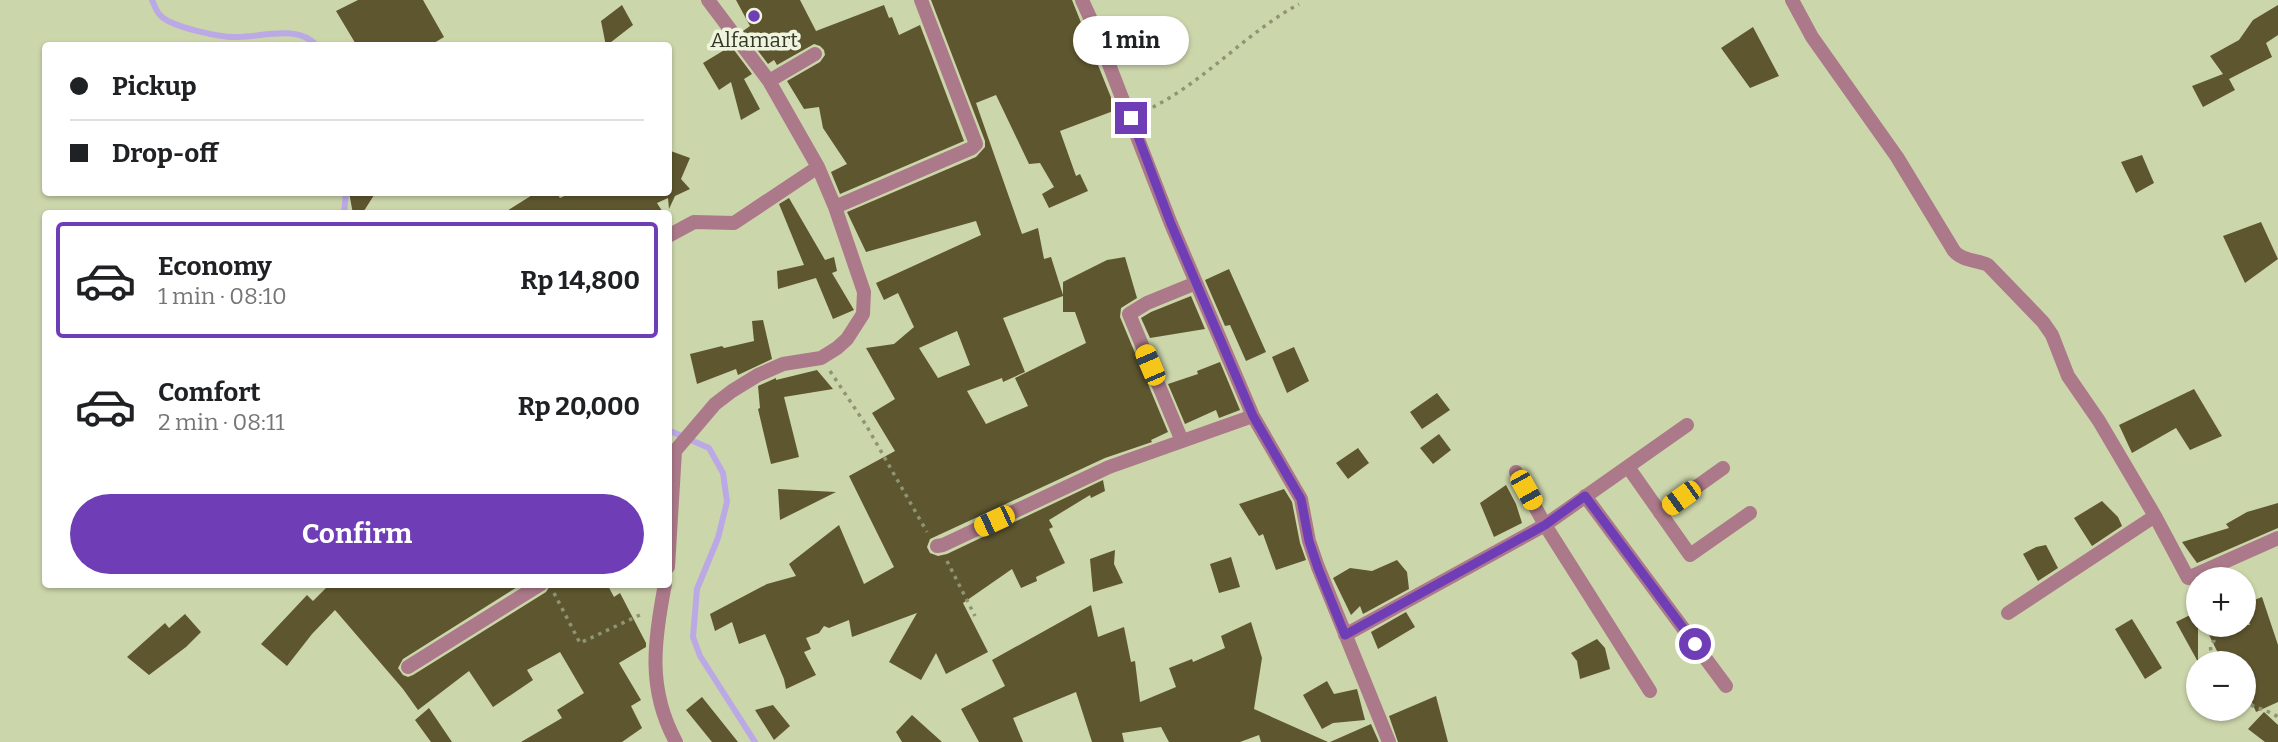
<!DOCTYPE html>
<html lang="en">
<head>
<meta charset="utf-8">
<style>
	body { margin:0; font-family:Bitter,serif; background:#f6f6f6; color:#202124; height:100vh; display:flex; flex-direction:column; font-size:26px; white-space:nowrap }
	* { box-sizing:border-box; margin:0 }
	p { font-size:23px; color:#757577 }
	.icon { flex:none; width:38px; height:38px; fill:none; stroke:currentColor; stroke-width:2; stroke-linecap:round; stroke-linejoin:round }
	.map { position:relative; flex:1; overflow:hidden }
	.side { position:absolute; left:42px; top:210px; width:630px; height:378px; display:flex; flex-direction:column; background:#fff; border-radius:7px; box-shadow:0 2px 5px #0004 }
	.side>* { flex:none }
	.banner { position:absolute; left:42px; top:42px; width:630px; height:154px; border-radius:7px; box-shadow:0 2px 5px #0004; display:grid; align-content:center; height:154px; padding:0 28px; background:#fff }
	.buttons { position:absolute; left:2186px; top:567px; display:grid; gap:14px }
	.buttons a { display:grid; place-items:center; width:70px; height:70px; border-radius:50%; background:#fff; box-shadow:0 2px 5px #0004; font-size:35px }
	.end { position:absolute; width:32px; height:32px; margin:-16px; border:9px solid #6f3eb6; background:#fff; box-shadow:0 0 0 4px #fff }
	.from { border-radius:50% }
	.bubble { position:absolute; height:49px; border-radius:24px; background:#fff; box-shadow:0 2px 5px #0004; font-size:23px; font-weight:700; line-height:49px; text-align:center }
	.car { position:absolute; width:21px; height:42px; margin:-21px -10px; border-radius:9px; box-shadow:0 0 5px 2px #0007; background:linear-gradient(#f5c518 24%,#345 0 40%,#f5c518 0 76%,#345 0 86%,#f5c518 0) }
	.banner b { display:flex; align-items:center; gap:24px; height:66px; font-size:26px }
	.banner b+b { border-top:2px solid #e0e0e0 }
	.banner i { width:18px; height:18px; background:#202124 }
	ul { padding:12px 0 0; list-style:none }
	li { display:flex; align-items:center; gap:21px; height:116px; margin:0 14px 10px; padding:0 14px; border:4px solid transparent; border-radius:7px }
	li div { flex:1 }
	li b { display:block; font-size:26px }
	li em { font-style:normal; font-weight:700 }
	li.current { border-color:#6f3eb6 }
	li>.icon { width:63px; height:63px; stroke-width:1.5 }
	.action { display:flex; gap:14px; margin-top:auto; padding:14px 28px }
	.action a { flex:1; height:80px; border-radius:42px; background:#6f3eb6; color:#fff; font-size:28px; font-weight:700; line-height:80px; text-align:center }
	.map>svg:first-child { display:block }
</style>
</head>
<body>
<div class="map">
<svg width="2278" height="742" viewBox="0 0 2278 742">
	<rect width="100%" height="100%" fill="#ccd6ab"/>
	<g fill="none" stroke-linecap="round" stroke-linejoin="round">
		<path stroke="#bba9e5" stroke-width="6" d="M 152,0 C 154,4 156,11 160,15 C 170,27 222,38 238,37 C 262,37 299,24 317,46
			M 344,214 L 346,192
			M 668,430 L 709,448 L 723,473 L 727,502 L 718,538 L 697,589 L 693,637 L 700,656 L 755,742"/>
	</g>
	<path fill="#5e562f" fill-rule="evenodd" d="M 358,0 L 423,0 L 444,37 L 429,46 L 357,46 L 336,11 Z
		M 736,0 L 800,0 L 816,31 L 884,5 L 889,18 L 892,17 L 899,35 L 920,25 L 964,141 L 840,194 L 831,172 L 847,164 L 823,128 L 819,107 L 804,109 L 787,81 L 820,62 L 825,55 L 824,50 L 820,46 L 814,44 L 777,65 L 774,60 L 768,64 L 743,31 L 750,26 Z
		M 931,0 L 1072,0 L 1116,110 L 1060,131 L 1076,176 L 1080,174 L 1088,191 L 1049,208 L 1042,194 L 1054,187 L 1040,163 L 1029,164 L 996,95 L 976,103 L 1022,234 L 1038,228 L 1044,259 L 1051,257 L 1063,295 L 1063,282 L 1107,260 L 1125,257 L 1137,298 L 1121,308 L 1120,317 L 1168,432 L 1151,440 L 1152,442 L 1105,458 L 930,539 L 927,547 L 930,553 L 938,556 L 947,554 L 1103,480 L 1105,491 L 1091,498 L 1090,495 L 1049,520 L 1053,527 L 1049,529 L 1065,563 L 1036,577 L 1037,581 L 1021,588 L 1012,569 L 963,603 L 988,652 L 946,674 L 936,653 L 921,680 L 889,662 L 917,613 L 852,637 L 849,620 L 829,628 L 824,626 L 819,633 L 806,638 L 811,649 L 804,652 L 816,675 L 786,689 L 784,679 L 765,634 L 739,644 L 732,622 L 715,631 L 710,614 L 767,584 L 796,576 L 789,564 L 839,525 L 864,584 L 894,567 L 849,476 L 895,451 L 872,413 L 895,399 L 866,348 L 894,344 L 914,327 L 898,293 L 884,300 L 876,283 L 981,235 L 976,221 L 866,252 L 847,212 L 976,157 L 985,147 L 985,141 ZM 1063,296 L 1063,312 L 1075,312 L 1086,343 L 1015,378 L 1028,406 L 986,424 L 967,391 L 1002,378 L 1003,382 L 1025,372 L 1003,318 ZM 957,331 L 970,365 L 938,378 L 919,348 Z
		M 622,5 L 633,25 L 606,46 L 601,21 Z
		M 2278,5 L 2278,35 L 2266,43 L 2272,57 L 2229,79 L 2235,90 L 2203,107 L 2192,86 L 2223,74 L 2210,56 L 2239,40 L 2253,20 Z
		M 1753,27 L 1779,76 L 1750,88 L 1721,48 Z
		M 731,46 L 752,74 L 744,79 L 760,109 L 741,120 L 731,82 L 719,90 L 703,63 Z
		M 668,150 L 690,158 L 681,179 L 690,189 L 675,196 L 669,209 L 668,198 L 657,203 L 664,214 L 502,214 L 537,192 L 556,192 L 560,198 L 574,192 L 668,192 Z
		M 2142,155 L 2154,183 L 2136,193 L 2121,162 Z
		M 349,192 L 376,192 L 362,214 L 353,214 Z
		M 789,198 L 825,260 L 834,257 L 837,271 L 832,273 L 854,310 L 833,319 L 816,278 L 778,289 L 777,271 L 804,265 L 779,204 Z
		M 2261,222 L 2278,259 L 2245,283 L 2223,236 Z
		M 1229,269 L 1266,352 L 1246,361 L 1230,325 L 1225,326 L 1205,280 Z
		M 1191,296 L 1205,329 L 1150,338 L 1141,318 L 1151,312 Z
		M 763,320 L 772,359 L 738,375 L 736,369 L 697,384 L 690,354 L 722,346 L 724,348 L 754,341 L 752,321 Z
		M 1294,347 L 1309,381 L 1287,393 L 1272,357 Z
		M 1220,362 L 1240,410 L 1219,418 L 1216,410 L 1185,424 L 1168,384 L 1198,374 L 1197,371 Z
		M 817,370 L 833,389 L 784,397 L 799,457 L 771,464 L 758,409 L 760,408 L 758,386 L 776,378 L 776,380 Z
		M 2194,389 L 2222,436 L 2190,450 L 2176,428 L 2132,453 L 2119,425 Z
		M 1437,393 L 1450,410 L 1422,429 L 1410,412 Z
		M 1439,434 L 1451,450 L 1433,464 L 1420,448 Z
		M 1358,448 L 1369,463 L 1348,479 L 1336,463 Z
		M 1506,485 L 1516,504 L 1522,523 L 1494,537 L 1480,503 Z
		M 778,489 L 836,492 L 780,520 Z
		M 1284,489 L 1292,502 L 1300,543 L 1306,560 L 1276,570 L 1263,534 L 1259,536 L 1239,504 Z
		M 2102,501 L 2118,517 L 2122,526 L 2092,546 L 2074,518 Z
		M 2278,503 L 2278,528 L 2197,563 L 2182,542 L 2229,528 L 2226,524 L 2247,512 Z
		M 2046,545 L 2058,568 L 2038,581 L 2023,554 L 2036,547 Z
		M 1115,550 L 1114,564 L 1123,583 L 1093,592 L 1090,559 Z
		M 1231,557 L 1240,587 L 1219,593 L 1210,564 Z
		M 1397,560 L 1407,572 L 1409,589 L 1363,614 L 1360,606 L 1351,615 L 1333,578 L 1350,568 L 1372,571 Z
		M 330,584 L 522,584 L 403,659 L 398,668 L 403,675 L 408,677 L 413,675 L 546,592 L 551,584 L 607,584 L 614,597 L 620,593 L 646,643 L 646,647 L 619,663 L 641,700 L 631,706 L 642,728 L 622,742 L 521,742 L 562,718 L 557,710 L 584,693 L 560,652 L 527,670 L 533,680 L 493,707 L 469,671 L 418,710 L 403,689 L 335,610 L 312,634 L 287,666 L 261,644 L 307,595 L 313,601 Z
		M 2262,597 L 2278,645 L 2278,702 L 2256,712 L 2251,700 L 2244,698 L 2244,663 L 2223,663 L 2204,625 L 2250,625 L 2244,604 Z
		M 1091,605 L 1098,637 L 1124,627 L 1131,662 L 1135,661 L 1140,702 L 1176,687 L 1169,668 L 1192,659 L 1193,662 L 1225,648 L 1221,636 L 1251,622 L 1262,658 L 1254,709 L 1328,742 L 1261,742 L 1259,735 L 1240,742 L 1169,742 L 1161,727 L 1122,733 L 1124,742 L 1092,742 L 1076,692 L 1013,718 L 1023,742 L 979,742 L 961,709 L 1005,686 L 992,660 Z
		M 2198,611 L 2198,662 L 2176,622 Z
		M 1406,612 L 1415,627 L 1378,649 L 1371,632 Z
		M 185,614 L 201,632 L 186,647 L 149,675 L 127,657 L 165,623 L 169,628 Z
		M 2132,619 L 2162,668 L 2145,679 L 2115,629 Z
		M 1597,639 L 1605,648 L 1610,669 L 1580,679 L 1577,661 L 1571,653 Z
		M 1327,681 L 1334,694 L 1357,689 L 1365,720 L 1333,723 L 1322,729 L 1303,695 Z
		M 1436,696 L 1448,742 L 1398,742 L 1389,716 Z
		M 702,697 L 738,742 L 712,742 L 686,710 Z
		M 773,705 L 790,726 L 774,740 L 755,710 Z
		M 429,708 L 452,742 L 431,742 L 415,720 Z
		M 2264,712 L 2278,725 L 2278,742 L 2265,742 L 2248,729 Z
		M 912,715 L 942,742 L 902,742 L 896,732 Z
		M 1371,724 L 1379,742 L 1330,742 Z"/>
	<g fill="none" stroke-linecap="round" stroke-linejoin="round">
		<path stroke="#8e9575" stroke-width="3.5" stroke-dasharray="3.5 5" stroke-linecap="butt" d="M 1145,111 C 1203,84 1244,34 1299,4
			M 830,371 L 866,425 L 927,532
			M 947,561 L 975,616
			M 554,593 L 580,643 L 642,614
			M 2193,593 L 2198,608
			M 2206,625 L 2214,641 L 2210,645 L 2211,651 L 2219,663
			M 2244,700 C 2254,709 2267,709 2278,717"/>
		<path stroke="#ab7989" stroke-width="14" d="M 1082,0 L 1096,31 L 1171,224 L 1253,416 L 1301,499 L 1309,541 L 1318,567 L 1389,742
			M 1792,0 L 1812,37 L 1897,157 L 1954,251 C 1962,261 1977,260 1988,265 L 2043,322 L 2052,335 L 2068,376 L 2099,421 L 2155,516 L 2188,578 L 2278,538
			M 769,81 L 815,54
			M 835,207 L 972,148 L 976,144 L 921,0
			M 668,236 L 694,222 L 734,223 L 818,167
			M 1182,441 L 1129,314 L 1147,303 L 1196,283
			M 1628,467 L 1690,555 L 1750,513
			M 1516,472 L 1545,525 L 1650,691
			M 1585,496 L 1726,686
			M 1660,513 L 1723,468
			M 937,546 L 943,545 L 1109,467 L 1253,416
			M 668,567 L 675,451 L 715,404 L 732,391 L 758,375 L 783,364 L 821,358 L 837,348 L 847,339 L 863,314 L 864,292 L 835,207 L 818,167 L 769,81 L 708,0
			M 665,584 C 654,641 647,689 676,742
			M 2008,613 L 2155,516
			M 1345,635 L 1545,525 L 1687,425
			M 408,667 L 541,584"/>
	</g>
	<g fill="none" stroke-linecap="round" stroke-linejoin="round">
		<path stroke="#6f3eb6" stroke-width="9" d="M 1131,118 L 1171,224 L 1253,416 L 1301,499 L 1309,541 L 1318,568 L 1345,635 L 1545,525 L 1585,496 L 1695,644"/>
	</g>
	<circle fill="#6f3eb6" stroke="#eff4df" stroke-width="2.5" cx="754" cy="16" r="7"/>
	<g text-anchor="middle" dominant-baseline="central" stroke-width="7" stroke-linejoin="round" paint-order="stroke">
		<g font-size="21" fill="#353827" stroke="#eff4df">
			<text x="754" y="40">Alfamart</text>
		</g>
	</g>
</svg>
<div class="buttons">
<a>+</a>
<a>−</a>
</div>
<i class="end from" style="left:1695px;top:644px"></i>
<i class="end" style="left:1131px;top:118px"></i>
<div class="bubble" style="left:1073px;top:16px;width:116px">1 min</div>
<i class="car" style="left:1150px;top:365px;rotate:337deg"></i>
<i class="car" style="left:1526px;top:490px;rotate:151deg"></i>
<i class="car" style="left:1681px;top:498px;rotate:234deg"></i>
<i class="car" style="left:994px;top:521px;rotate:245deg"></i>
<div class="banner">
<b><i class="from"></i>Pickup</b>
<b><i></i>Drop-off</b>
</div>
<section class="side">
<ul>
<li class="current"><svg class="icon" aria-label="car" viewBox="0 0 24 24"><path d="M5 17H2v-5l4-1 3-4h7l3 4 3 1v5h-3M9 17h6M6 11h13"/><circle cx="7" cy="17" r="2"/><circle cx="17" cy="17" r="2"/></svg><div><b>Economy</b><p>1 min · 08:10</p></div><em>Rp 14,800</em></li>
<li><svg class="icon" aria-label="car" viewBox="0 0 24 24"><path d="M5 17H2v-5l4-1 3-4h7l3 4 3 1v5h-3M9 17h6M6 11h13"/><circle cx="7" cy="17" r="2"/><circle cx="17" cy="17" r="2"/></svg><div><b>Comfort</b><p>2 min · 08:11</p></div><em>Rp 20,000</em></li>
</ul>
<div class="action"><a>Confirm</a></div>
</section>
</div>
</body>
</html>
